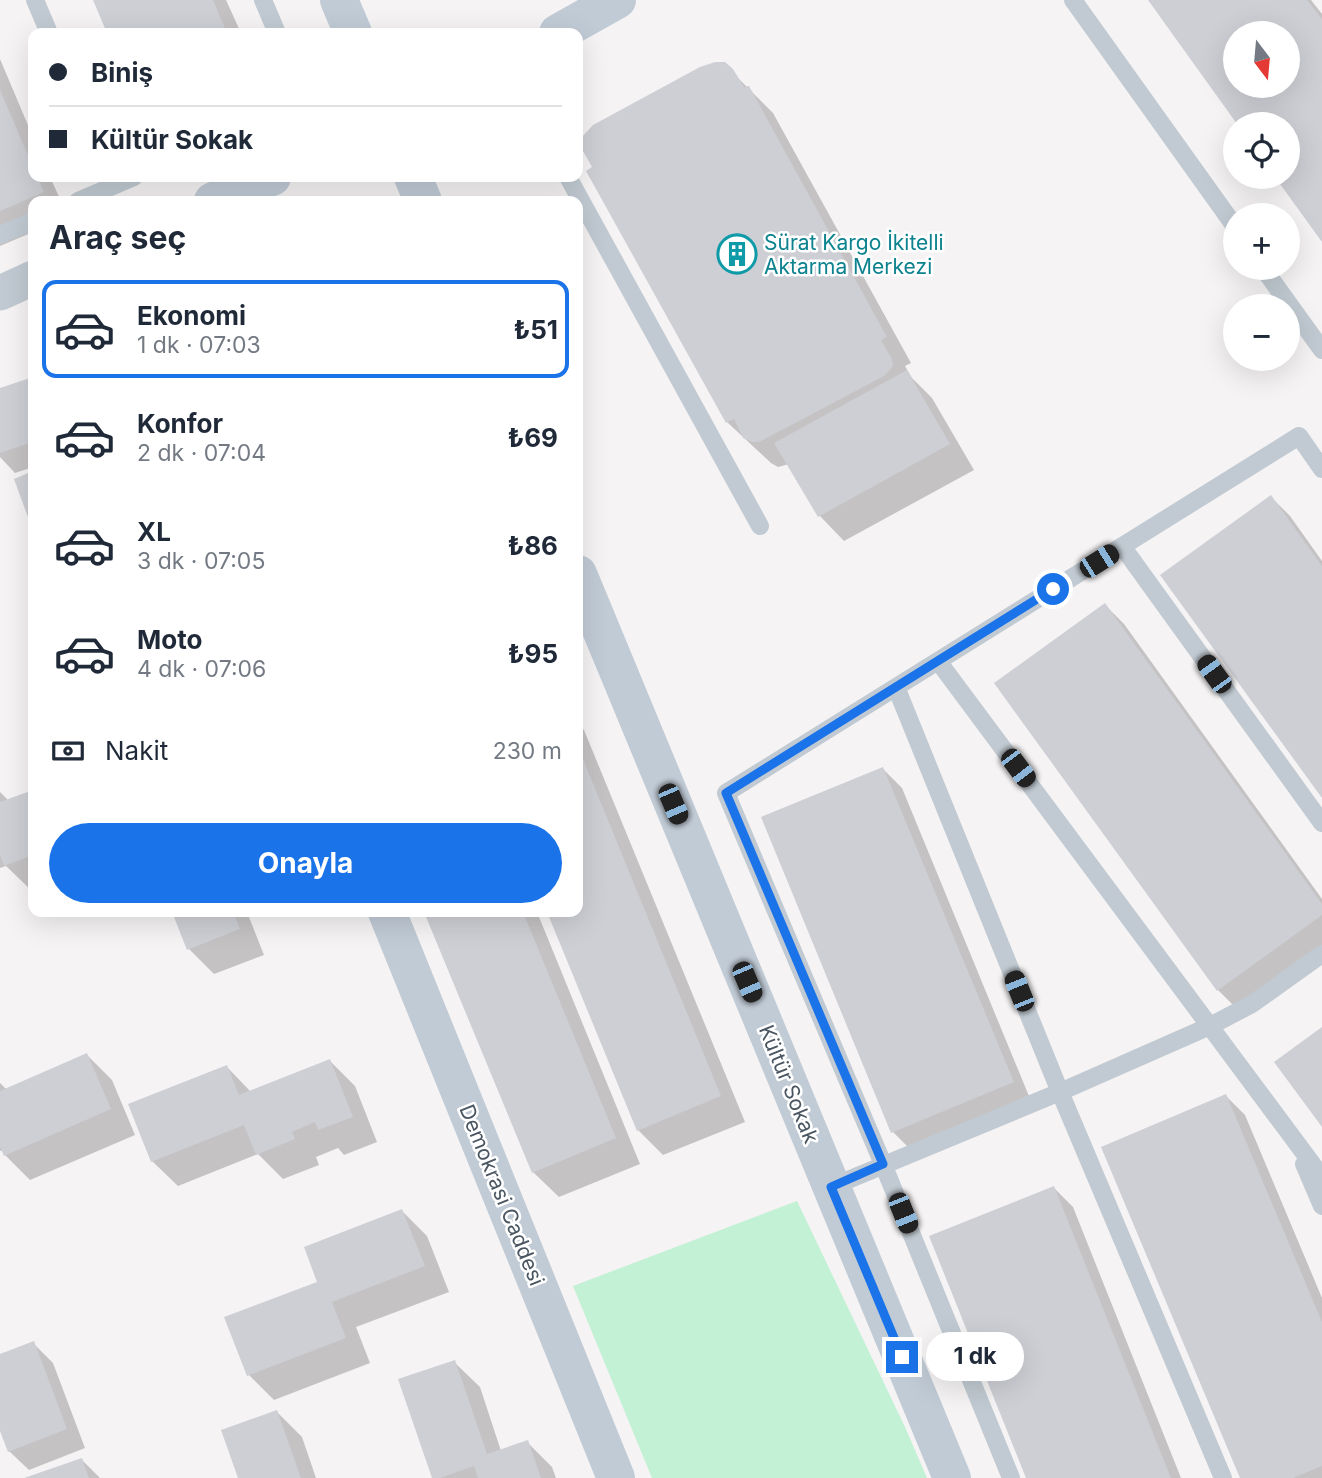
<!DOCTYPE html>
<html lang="tr">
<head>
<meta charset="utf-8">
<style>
	body { margin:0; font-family:Inter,sans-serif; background:#f6f6f7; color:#1f2937; height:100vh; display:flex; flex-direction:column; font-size:26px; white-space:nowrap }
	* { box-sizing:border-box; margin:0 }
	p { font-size:23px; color:#747a83 }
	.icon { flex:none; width:38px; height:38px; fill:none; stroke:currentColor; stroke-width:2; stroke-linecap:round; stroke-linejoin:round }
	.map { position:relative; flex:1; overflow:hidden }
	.drawer { position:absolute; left:28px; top:196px; width:555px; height:721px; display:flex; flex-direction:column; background:#fff; border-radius:14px; box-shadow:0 7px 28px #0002 }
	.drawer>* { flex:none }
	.banner { position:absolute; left:28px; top:28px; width:555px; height:154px; border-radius:14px; box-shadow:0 7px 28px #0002; display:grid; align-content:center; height:154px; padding:0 21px; background:#fff }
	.needle { width:46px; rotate:164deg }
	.controls { position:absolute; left:1223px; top:21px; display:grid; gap:14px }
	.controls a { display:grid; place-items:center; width:77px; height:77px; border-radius:50%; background:#fff; box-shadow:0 7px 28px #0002; font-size:35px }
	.end { position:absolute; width:32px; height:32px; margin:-16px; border:9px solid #1a73e8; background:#fff; box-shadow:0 0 0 4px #fff }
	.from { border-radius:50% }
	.bubble { position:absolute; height:49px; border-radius:24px; background:#fff; box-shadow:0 7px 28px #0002; font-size:23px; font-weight:700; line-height:49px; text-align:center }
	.car { position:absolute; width:21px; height:42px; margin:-21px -10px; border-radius:9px; box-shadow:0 0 5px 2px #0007; background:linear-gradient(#222 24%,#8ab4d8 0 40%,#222 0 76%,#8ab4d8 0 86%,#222 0) }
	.banner b { display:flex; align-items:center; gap:24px; height:66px; font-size:26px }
	.banner b+b { border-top:2px solid #e0e1e3 }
	.banner i { width:18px; height:18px; background:#1f2937 }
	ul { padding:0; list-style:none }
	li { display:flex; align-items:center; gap:21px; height:98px; margin:0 14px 10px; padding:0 7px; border:4px solid transparent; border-radius:14px }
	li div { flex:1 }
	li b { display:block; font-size:26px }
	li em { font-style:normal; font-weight:700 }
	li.active { border-color:#1a73e8 }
	li>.icon { width:63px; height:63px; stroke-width:1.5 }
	h2 { padding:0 21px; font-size:32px; line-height:84px }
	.pay { display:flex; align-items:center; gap:18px; height:77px; padding:0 21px; font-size:26px }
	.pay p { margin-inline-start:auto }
	.cta { display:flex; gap:14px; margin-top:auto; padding:14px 21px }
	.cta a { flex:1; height:80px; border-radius:42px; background:#1a73e8; color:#fff; font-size:28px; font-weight:700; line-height:80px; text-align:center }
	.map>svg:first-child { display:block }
</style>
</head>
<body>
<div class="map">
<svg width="1322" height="1478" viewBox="0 0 1322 1478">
	<rect width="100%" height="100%" fill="#f5f3f3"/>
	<path fill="#c3f1d5" d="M 797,1201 L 905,1427 L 927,1478 L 652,1478 L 573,1286 Z"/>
	<path fill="#0003" fill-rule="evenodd" d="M 95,0 L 226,0 L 241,33 L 109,33 Z
		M 1150,0 L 1311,0 L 1322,14 L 1322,239 L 1277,177 L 1288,177 L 1288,124 L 1239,124 ZM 1236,33 L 1288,33 L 1288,86 L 1236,86 Z
		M 0,59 L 33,137 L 33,177 L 50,177 L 61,201 L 33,201 L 33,232 L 0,246 Z
		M 731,71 L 773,113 L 911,363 L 905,366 L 912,378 L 932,398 L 974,470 L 844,541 L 819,515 L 789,464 L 778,467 L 771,463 L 727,422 Z
		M 33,379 L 33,467 L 15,473 L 0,457 L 0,390 Z
		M 1271,497 L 1290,516 L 1322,561 L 1322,795 Z
		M 1105,605 L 1124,624 L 1322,899 L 1322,948 L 1237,1009 L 1218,990 Z
		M 578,724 L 584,730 L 745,1122 L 663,1155 L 638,1130 L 549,912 L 578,912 Z
		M 883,769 L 902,788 L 1031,1101 L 912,1151 L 893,1132 Z
		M 0,792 L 9,801 L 33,792 L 33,889 L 31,890 L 6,866 L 0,868 Z
		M 174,912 L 247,912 L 264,955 L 214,974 L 189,949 Z
		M 426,912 L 537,912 L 640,1164 L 559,1197 L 533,1172 Z
		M 87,1055 L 112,1080 L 135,1135 L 30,1180 L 5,1155 L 3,1150 L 0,1151 L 0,1083 L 7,1090 Z
		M 330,1061 L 355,1086 L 377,1142 L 344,1155 L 338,1148 L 316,1157 L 319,1165 L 283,1179 L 258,1154 L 178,1186 L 152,1161 L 227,1067 L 251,1092 Z
		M 1226,1096 L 1245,1115 L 1322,1298 L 1322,1478 L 1242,1478 Z
		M 1054,1188 L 1073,1207 L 1181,1478 L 1028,1478 Z
		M 402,1211 L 427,1236 L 449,1292 L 356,1327 L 370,1363 L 274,1400 L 249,1375 L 319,1283 Z
		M 33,1343 L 53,1363 L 85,1448 L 29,1470 L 9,1451 L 0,1426 L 0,1356 Z
		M 454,1362 L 480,1387 L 501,1451 L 527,1442 L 552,1467 L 556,1478 L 434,1478 Z
		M 277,1412 L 302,1437 L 316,1478 L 240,1478 Z
		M 82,1460 L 100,1478 L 28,1478 Z"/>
	<path fill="#cdcfd5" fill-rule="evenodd" d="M 93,0 L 213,0 L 227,33 L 107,33 Z
		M 1148,0 L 1307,0 L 1322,19 L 1322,242 L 1275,177 L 1288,177 L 1288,124 L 1237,124 ZM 1236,33 L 1288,33 L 1288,86 L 1236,86 Z
		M 715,62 L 725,62 L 733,69 L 744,87 L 749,86 L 887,337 L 881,340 L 892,359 L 893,365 L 890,370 L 884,376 L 759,442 L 752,442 L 743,438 L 734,419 L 726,423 L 586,171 L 592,167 L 583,151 L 581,144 L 581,138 L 593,125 L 700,67 Z
		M 0,90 L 33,167 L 33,177 L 37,177 L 44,192 L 0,211 Z
		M 907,370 L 950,444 L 818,517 L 774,443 Z
		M 33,377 L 33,442 L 0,453 L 0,388 Z
		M 33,471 L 33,531 L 14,479 Z
		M 1271,495 L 1322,566 L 1322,798 L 1160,575 Z
		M 1105,603 L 1322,904 L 1322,915 L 1217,991 L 994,683 Z
		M 578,747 L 721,1096 L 637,1131 L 547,912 L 578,912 Z
		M 883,767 L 1014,1082 L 891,1133 L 761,817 Z
		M 33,790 L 33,855 L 4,866 L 0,855 L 0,802 Z
		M 172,912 L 233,912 L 240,929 L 187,950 Z
		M 424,912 L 523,912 L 616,1138 L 532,1173 Z
		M 1322,1027 L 1322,1127 L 1274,1062 Z
		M 87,1053 L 111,1109 L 4,1156 L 0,1147 L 0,1091 Z
		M 330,1059 L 353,1117 L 318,1130 L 315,1122 L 292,1132 L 295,1139 L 256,1155 L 244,1125 L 151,1162 L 128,1104 L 227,1065 L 239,1095 Z
		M 1226,1094 L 1322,1322 L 1322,1466 L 1293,1478 L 1240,1478 L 1101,1147 Z
		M 1054,1186 L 1171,1478 L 1026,1478 L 929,1236 Z
		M 402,1209 L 425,1266 L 332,1302 L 346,1338 L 247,1376 L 224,1317 L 317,1282 L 304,1247 Z
		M 34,1341 L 67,1429 L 8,1452 L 0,1431 L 0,1354 Z
		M 455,1360 L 487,1454 L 528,1440 L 541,1478 L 478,1478 L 474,1466 L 440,1478 L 432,1478 L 398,1379 Z
		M 277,1410 L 301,1478 L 238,1478 L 221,1430 Z
		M 82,1458 L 89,1478 L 24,1478 Z"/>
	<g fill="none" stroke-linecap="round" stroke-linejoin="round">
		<path stroke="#c1cad2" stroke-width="18" d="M 35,0 L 49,33
			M 263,0 L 277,33
			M 1073,0 L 1236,228
			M 568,177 L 760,526
			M 78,201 L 134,177
			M 0,235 L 33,221
			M 1263,268 L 1322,350
			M 1122,546 L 1322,823
			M 938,661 L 1322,1177
			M 896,687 L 1060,1092 L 1223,1478
			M 1304,1164 L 1322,1206
			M 831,1187 L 1060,1092 L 1210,1026 L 1252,1004 L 1322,954
			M 1011,1478 L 883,1164 L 726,793 L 1299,436 L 1322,469"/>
		<path stroke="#c1cad2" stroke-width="35" d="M 0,293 L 33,278"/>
		<path stroke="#c1cbd6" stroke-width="38" d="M 339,0 L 353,33
			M 558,33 L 617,0
			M 413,177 L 423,201
			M 213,201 L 272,177
			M 578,574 L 952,1478
			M 387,912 L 616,1478"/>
	</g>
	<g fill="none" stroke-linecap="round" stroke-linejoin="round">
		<path stroke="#1a73e8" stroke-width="9" d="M 902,1357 L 831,1187 L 883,1164 L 726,793 L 1053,589"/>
	</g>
	<defs>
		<g id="building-ring" transform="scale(2.0125)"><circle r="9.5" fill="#fff" stroke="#0f9aa8" stroke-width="1.5"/><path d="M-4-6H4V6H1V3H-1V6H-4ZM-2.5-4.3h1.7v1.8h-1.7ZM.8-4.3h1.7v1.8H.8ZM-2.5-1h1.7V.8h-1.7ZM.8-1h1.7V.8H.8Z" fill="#0f9aa8"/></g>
	</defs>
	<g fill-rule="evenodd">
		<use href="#building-ring" x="737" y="254"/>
	</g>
	<g text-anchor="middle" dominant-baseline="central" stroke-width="5" stroke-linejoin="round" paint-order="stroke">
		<g font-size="21" fill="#0d838f" stroke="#fff" text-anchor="start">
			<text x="764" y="242">Sürat Kargo İkitelli<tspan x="764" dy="24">Aktarma Merkezi</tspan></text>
		</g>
		<g font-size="21" fill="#4a5661" stroke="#fff">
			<text transform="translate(789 1084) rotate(68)">Kültür Sokak</text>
			<text transform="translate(502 1195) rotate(68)">Demokrasi Caddesi</text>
		</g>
	</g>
</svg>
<div class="controls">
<a><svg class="needle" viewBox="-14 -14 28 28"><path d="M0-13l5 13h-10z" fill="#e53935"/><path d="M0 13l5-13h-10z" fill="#747a83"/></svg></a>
<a><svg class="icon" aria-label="locate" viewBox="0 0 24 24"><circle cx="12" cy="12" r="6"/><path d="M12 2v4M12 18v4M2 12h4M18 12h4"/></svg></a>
<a>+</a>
<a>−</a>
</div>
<i class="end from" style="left:1053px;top:589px"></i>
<i class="end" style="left:902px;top:1357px"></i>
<div class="bubble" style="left:926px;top:1332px;width:98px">1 dk</div>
<i class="car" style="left:1099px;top:561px;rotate:58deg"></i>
<i class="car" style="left:1214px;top:674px;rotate:324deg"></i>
<i class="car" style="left:1018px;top:768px;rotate:143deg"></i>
<i class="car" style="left:673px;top:804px;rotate:157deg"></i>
<i class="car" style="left:747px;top:982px;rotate:157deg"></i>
<i class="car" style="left:1019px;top:991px;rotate:338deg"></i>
<i class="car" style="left:903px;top:1213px;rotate:158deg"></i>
<div class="banner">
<b><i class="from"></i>Biniş</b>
<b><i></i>Kültür Sokak</b>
</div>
<section class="drawer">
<h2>Araç seç</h2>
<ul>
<li class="active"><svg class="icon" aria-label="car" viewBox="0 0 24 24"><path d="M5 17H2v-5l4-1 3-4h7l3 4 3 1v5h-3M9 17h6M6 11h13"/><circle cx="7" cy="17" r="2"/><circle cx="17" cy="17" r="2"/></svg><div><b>Ekonomi</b><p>1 dk · 07:03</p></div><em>₺51</em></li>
<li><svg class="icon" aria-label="car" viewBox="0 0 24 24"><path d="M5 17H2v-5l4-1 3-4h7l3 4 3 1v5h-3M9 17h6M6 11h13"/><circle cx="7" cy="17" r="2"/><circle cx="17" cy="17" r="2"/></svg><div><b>Konfor</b><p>2 dk · 07:04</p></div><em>₺69</em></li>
<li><svg class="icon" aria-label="car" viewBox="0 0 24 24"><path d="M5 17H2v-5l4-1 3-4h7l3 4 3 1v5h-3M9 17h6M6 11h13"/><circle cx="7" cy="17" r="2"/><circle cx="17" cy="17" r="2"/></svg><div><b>XL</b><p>3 dk · 07:05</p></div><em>₺86</em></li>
<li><svg class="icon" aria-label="car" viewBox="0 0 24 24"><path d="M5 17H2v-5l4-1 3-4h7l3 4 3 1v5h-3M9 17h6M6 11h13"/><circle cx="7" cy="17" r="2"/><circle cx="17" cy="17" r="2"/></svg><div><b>Moto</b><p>4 dk · 07:06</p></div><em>₺95</em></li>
</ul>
<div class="pay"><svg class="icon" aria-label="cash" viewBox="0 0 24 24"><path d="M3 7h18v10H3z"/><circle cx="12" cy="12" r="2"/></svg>Nakit<p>230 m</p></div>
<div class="cta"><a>Onayla</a></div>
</section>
</div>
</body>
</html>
